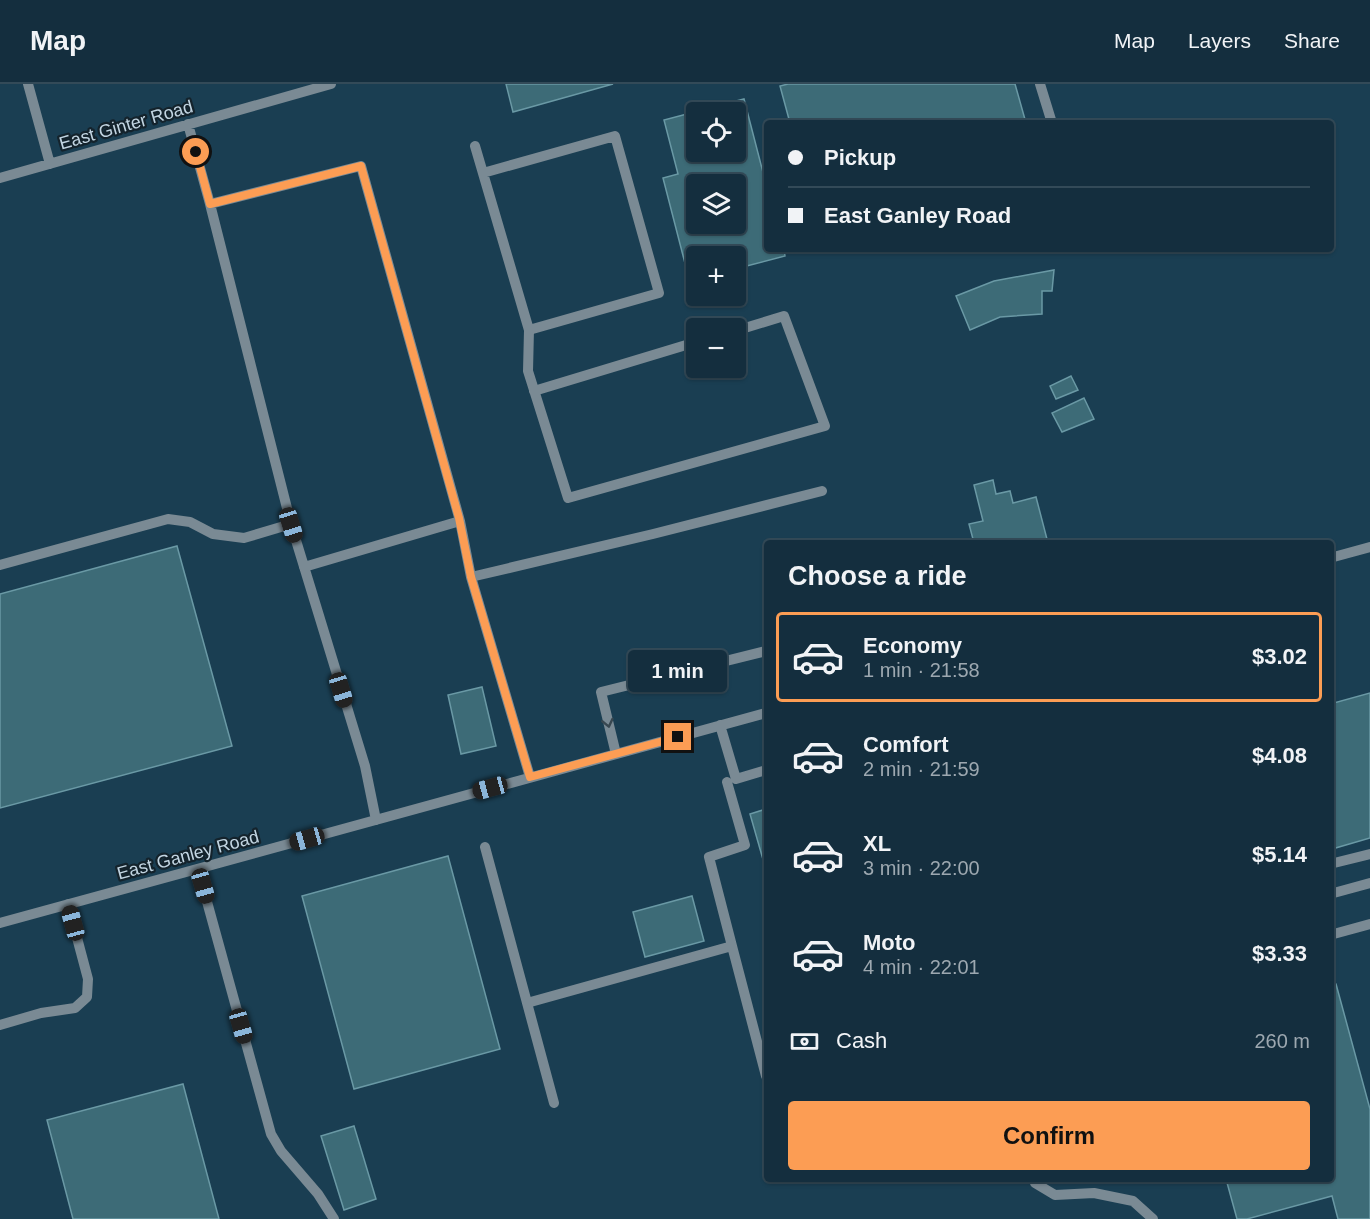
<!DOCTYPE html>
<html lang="en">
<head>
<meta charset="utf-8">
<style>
	body { margin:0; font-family:Arial,sans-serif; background:#213a49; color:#f1f3f6; height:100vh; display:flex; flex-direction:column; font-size:22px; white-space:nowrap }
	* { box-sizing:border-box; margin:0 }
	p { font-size:20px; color:#9da8b0 }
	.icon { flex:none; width:33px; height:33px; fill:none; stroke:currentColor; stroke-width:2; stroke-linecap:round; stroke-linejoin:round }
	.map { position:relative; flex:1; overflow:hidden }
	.sheet { position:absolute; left:764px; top:456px; width:570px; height:642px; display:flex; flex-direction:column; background:#142e3e; border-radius:6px; box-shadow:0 2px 4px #0004,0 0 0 2px #334a58 }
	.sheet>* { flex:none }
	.top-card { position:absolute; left:764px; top:36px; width:570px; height:132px; border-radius:6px; box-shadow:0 2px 4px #0004,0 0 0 2px #334a58; display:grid; align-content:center; height:132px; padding:0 24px; background:#142e3e }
	.fabs { position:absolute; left:686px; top:18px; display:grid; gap:12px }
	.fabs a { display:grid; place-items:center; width:60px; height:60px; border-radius:6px; background:#142e3e; box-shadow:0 2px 4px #0004,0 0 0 2px #334a58; font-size:30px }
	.end { position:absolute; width:27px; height:27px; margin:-14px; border:8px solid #fc9d54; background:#111; box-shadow:0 0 0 3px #111 }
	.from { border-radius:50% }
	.bubble { position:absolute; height:42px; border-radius:6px; background:#142e3e; box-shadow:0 2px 4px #0004,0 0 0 2px #334a58; font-size:20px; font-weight:700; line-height:42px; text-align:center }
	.car { position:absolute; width:18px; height:36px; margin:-18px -9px; border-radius:8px; box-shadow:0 0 4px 2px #0007; background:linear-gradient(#222 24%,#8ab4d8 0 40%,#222 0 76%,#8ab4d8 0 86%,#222 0) }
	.top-card b { display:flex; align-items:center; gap:21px; height:57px; font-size:22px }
	.top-card b+b { border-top:2px solid #334a58 }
	.top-card i { width:15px; height:15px; background:#f1f3f6 }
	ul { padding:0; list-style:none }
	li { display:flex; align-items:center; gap:18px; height:90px; margin:0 12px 9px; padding:0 12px; border:3px solid transparent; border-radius:6px }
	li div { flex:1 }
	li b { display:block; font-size:22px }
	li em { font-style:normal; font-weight:700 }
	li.active { border-color:#fc9d54 }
	li>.icon { width:54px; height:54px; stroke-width:1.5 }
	h2 { padding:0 24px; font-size:27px; line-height:72px }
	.pay { display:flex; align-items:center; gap:15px; height:66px; padding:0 24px; font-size:22px }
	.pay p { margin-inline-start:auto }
	.primary-button { display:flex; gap:12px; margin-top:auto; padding:12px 24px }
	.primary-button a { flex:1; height:69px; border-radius:6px; background:#fc9d54; color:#111; font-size:24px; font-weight:700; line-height:69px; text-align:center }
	header { display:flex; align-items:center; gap:36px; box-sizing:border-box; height:84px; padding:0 30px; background:#142e3e; border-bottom:2px solid #334a58 }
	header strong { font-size:28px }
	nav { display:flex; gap:33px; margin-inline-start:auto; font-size:21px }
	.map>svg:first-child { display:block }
</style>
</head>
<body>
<header>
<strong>Map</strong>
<nav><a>Map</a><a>Layers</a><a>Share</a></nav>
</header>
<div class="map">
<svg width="1370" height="1135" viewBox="0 0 1370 1135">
	<rect width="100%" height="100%" fill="#1a3e52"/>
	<path fill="#3d6b77" stroke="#6a99a5" stroke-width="1.5" fill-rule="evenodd" d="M 506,0 L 613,0 L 513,28 Z
		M 788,0 L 1015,0 L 1026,39 L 790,39 L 780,2 Z
		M 744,15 L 766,100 L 766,165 L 784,165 L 785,172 L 735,185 L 735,172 L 696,172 L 696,212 L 726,212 L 727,213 L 696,222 L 663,94 L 678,90 L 664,36 ZM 696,28 L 735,28 L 735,68 L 696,68 ZM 696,100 L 735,100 L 735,140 L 696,140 Z
		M 1054,186 L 1052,207 L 1042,207 L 1042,230 L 1000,233 L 970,246 L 956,212 L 994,197 Z
		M 1071,292 L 1078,306 L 1056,315 L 1050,302 Z
		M 1084,314 L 1094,335 L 1062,348 L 1052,329 Z
		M 993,396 L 996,410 L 1010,407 L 1013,419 L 1036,413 L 1048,459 L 974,459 L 969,440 L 983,437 L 974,401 Z
		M 177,462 L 232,662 L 0,724 L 0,510 Z
		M 482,603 L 496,662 L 461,670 L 448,611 Z
		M 1370,609 L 1370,754 L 1332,765 L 1330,760 L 1330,620 Z
		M 766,725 L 766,786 L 750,730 Z
		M 448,772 L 500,965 L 354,1005 L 302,812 Z
		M 692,812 L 704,857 L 645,873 L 633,828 Z
		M 1336,900 L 1370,1025 L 1370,1135 L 1338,1135 L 1332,1112 L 1247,1135 L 1237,1135 L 1226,1095 L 1330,1095 L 1330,901 Z
		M 183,1000 L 219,1135 L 73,1135 L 47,1036 Z
		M 354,1042 L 376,1115 L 344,1126 L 321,1052 Z"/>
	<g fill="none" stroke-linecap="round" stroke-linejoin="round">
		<path stroke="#7a8a94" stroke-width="10" d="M 28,0 L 50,80
			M 1040,0 L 1052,39
			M 188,40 L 210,120
			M 475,62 L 529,246 L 659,209 L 615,52 L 483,89
			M 0,94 L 331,0
			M 529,246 L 528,287 L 568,414 L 825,342 L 784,232 L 735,247
			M 534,307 L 696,258
			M 460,437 L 471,493 L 530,693
			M 291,440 L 210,120 L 361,82 L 460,437 L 304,483
			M 1330,474 L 1370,463
			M 0,481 L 168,435 L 190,438 L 213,450 L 244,454 L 291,440 L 365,682 L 376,736
			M 471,493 L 653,450 L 822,407
			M 720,641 L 736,695 L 766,686
			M 616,670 L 601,608 L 766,567
			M 727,698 L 745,761 L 709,773 L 732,862
			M 485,763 L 554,1019
			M 1330,780 L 1370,770
			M 198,785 L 271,1050 L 281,1067 L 318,1110 L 334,1135
			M 1330,810 L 1370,799
			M 0,839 L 766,629
			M 1330,851 L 1370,840
			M 527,919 L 732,862 L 766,992
			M 0,941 L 41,929 L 75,924 L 87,913 L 88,895 L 68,820
			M 1034,1095 L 1035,1099 L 1055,1111 L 1094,1109 L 1133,1117 L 1153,1135"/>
	</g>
	<defs><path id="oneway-chevron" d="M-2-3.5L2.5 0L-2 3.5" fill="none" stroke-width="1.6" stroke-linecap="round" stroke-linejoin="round" transform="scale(1.5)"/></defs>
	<use stroke="#384750" href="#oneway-chevron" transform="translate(608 639) rotate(77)"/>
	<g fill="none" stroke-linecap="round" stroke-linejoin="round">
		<path stroke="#fc9d54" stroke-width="8" d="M 196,68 L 210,120 L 361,82 L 459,434 L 471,493 L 530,693 L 678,653"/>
	</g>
	<g text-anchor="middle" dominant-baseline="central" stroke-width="4.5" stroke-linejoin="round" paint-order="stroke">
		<g font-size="18" fill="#c2d5e2" stroke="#14232c">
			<text transform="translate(126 41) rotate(-16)">East Ginter Road</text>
			<text transform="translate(188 771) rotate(-15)">East Ganley Road</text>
		</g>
	</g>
</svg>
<div class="fabs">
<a><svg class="icon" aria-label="locate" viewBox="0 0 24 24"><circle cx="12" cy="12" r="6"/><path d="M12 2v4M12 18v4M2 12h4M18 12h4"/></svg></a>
<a><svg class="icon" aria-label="layers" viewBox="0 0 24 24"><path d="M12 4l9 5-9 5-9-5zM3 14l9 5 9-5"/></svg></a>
<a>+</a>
<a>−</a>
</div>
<i class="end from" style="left:196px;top:68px"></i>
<i class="end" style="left:678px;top:653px"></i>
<div class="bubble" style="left:628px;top:566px;width:99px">1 min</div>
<i class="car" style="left:291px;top:441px;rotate:163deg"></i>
<i class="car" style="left:341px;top:606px;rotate:163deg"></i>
<i class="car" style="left:490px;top:704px;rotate:255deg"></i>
<i class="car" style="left:307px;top:755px;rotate:254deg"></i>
<i class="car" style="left:203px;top:802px;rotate:164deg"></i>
<i class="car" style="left:73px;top:839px;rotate:345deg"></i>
<i class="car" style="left:241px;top:942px;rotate:164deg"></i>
<div class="top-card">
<b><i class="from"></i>Pickup</b>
<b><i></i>East Ganley Road</b>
</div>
<section class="sheet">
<h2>Choose a ride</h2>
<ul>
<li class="active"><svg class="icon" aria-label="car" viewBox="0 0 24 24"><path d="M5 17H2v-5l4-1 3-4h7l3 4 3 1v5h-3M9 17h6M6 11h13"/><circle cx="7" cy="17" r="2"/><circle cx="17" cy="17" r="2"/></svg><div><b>Economy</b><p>1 min · 21:58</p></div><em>$3.02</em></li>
<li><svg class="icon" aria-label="car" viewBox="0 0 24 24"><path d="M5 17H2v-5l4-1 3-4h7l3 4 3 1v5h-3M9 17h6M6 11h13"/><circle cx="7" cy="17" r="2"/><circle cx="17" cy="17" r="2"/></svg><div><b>Comfort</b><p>2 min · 21:59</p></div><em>$4.08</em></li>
<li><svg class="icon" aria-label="car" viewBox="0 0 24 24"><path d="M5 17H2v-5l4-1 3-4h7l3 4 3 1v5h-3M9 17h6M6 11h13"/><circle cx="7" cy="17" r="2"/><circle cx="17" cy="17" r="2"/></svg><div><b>XL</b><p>3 min · 22:00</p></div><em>$5.14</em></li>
<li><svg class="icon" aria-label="car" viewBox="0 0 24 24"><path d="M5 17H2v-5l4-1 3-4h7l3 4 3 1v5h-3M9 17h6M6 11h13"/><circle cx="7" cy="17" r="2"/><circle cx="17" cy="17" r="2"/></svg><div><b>Moto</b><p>4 min · 22:01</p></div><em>$3.33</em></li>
</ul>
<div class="pay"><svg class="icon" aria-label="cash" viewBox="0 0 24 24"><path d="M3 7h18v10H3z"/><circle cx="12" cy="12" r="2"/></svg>Cash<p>260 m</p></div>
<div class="primary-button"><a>Confirm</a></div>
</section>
</div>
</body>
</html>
